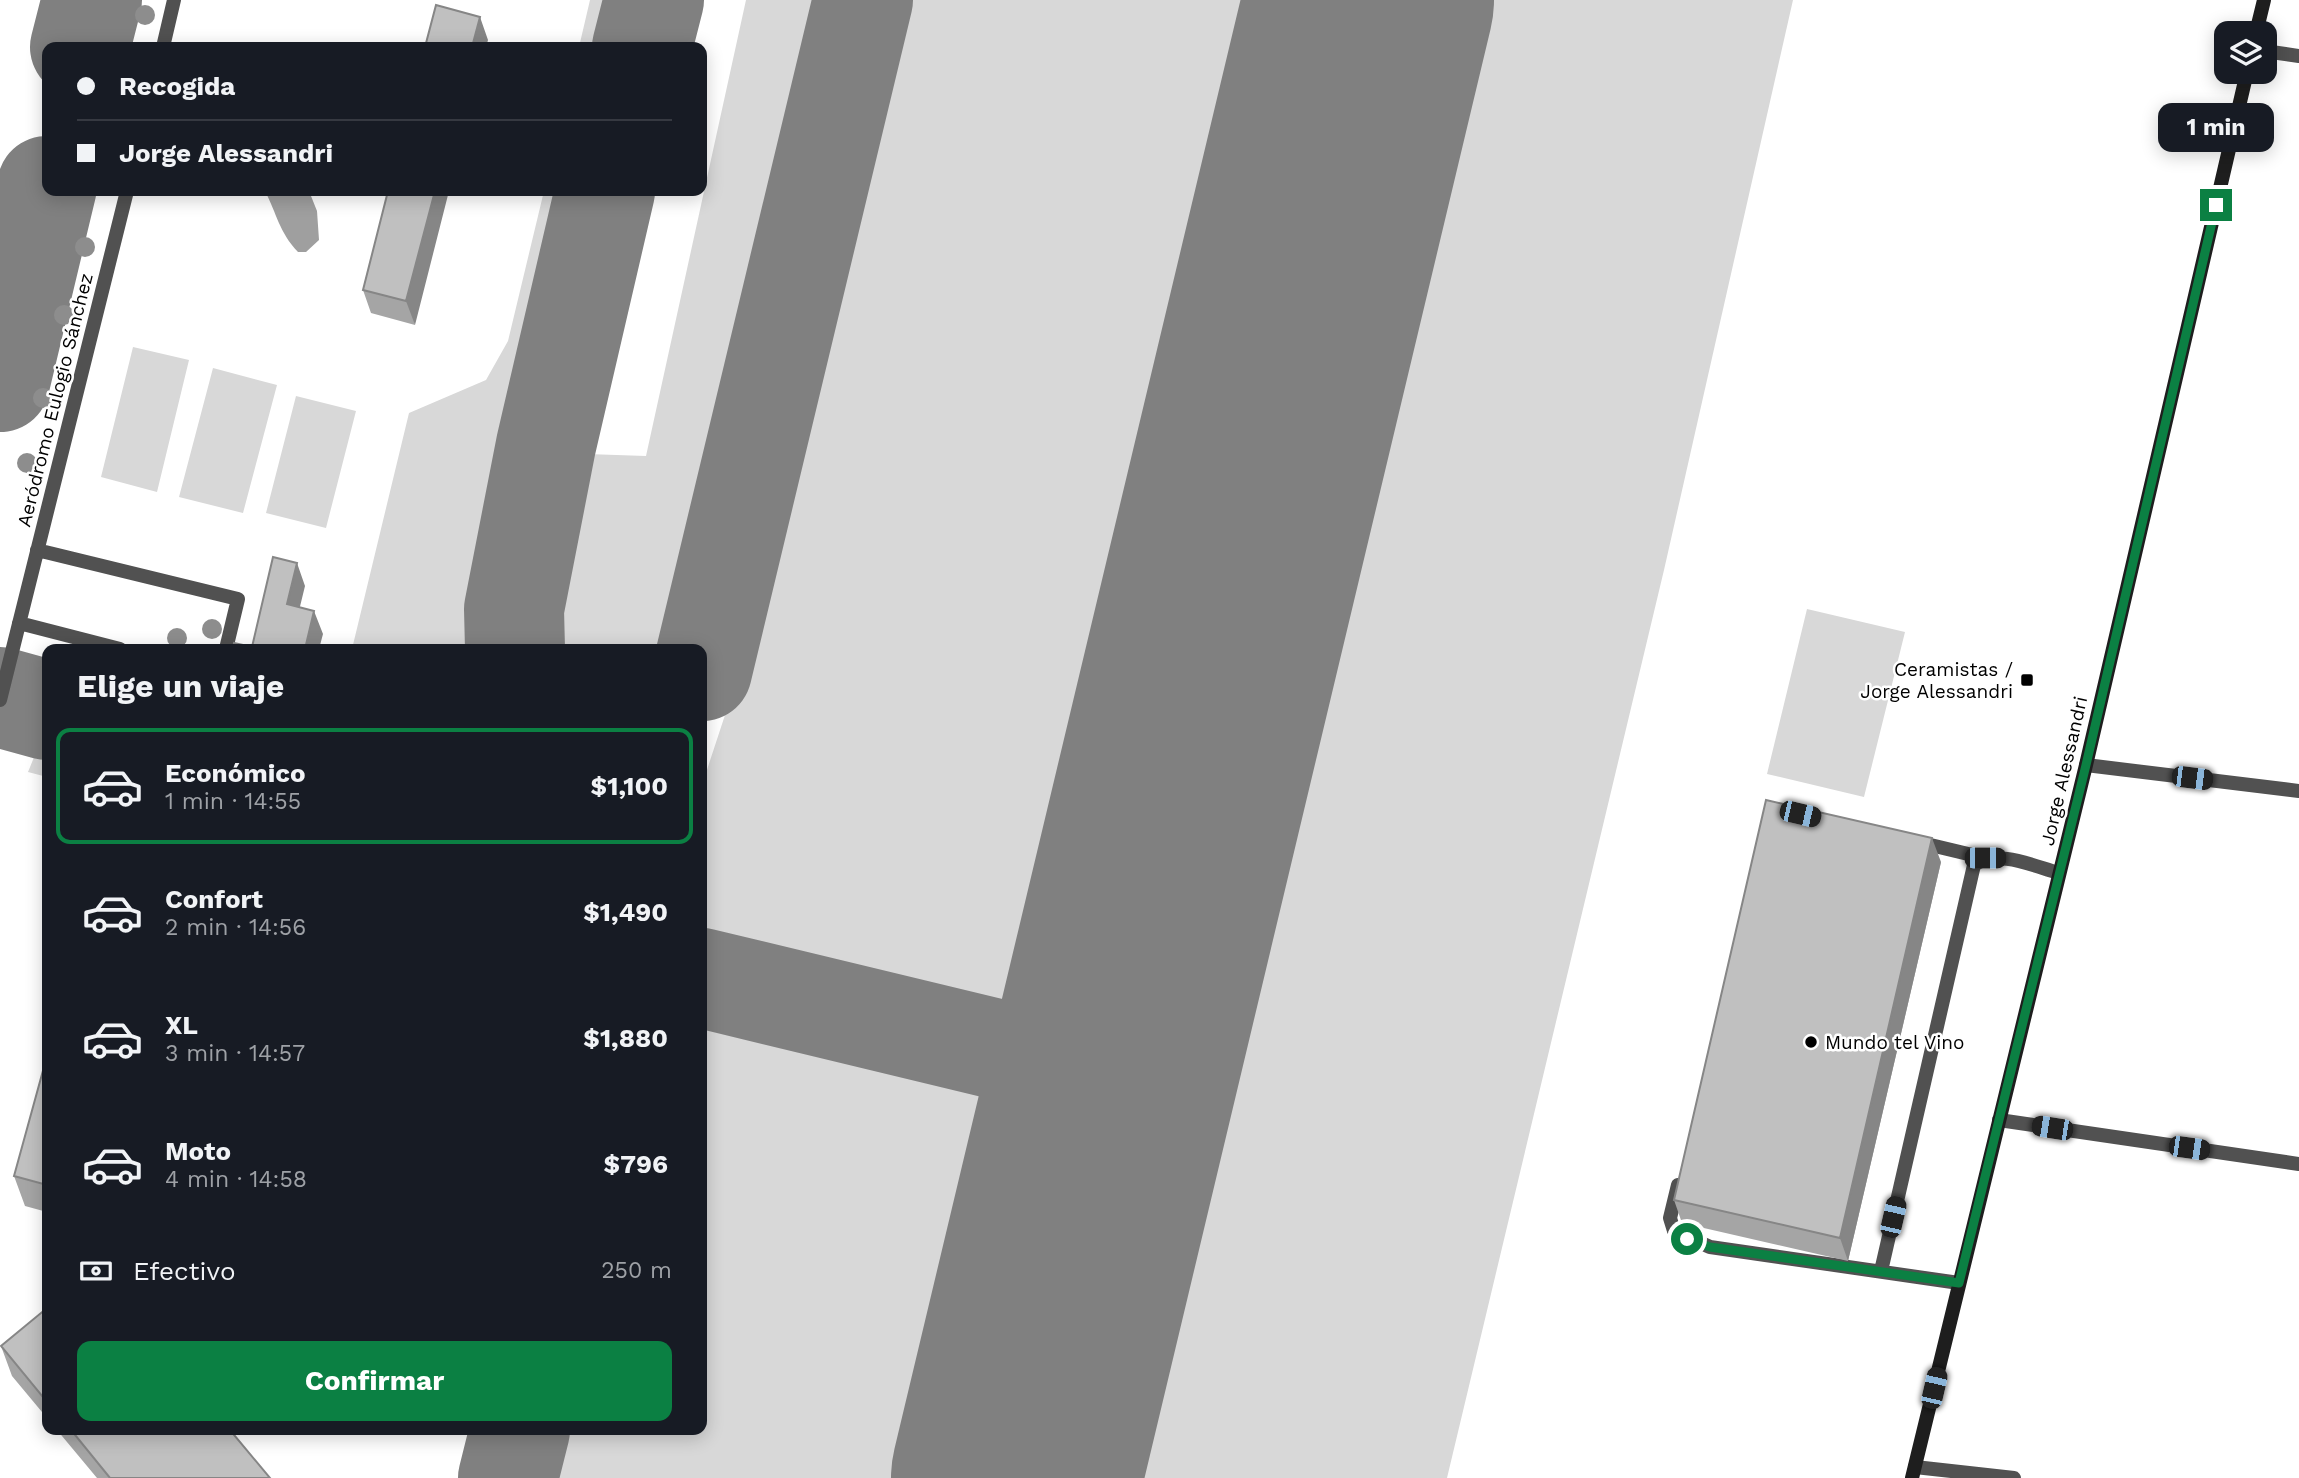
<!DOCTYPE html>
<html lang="es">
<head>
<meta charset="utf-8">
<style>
	body { margin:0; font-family:"Work Sans",sans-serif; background:#242831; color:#f1f3f6; height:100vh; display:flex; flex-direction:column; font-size:26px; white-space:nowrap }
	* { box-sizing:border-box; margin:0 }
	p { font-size:23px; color:#9ea1a6 }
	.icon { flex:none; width:38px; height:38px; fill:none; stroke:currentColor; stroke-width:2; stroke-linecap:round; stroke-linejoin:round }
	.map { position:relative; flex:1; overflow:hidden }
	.sheet { position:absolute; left:42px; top:644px; width:665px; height:791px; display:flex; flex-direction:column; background:#171b24; border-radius:14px; box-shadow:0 4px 18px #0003 }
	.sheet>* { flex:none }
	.hud { position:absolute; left:42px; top:42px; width:665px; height:154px; border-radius:14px; box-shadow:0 4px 18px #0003; display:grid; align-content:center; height:154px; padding:0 35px; background:#171b24 }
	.buttons { position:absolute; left:2214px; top:21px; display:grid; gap:14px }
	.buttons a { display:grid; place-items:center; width:63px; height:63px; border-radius:14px; background:#171b24; box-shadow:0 4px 18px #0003; font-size:35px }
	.end { position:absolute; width:32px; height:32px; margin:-16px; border:9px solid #0b8043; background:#fff; box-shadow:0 0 0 4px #fff }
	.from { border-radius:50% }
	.bubble { position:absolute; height:49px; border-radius:14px; background:#171b24; box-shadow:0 4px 18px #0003; font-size:23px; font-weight:700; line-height:49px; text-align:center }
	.car { position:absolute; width:21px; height:42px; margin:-21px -10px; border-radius:9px; box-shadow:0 0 5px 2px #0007; background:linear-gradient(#222 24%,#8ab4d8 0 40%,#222 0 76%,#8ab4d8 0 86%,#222 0) }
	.hud b { display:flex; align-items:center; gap:24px; height:66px; font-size:26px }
	.hud b+b { border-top:2px solid #363941 }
	.hud i { width:18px; height:18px; background:#f1f3f6 }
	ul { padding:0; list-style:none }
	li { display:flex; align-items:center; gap:21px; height:116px; margin:0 14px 10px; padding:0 21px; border:4px solid transparent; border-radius:14px }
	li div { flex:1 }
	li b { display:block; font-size:26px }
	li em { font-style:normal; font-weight:700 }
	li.selected { border-color:#0b8043 }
	li>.icon { width:63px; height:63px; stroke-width:1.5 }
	h2 { padding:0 35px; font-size:32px; line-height:84px }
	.pay { display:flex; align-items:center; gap:18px; height:77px; padding:0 35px; font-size:26px }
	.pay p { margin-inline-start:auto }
	.button { display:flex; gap:14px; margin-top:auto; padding:14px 35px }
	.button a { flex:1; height:80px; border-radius:14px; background:#0b8043; color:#fff; font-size:28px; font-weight:700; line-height:80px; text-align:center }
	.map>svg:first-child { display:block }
</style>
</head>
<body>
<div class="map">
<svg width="2299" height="1478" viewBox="0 0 2299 1478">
	<rect width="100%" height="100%" fill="#fff"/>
	<path fill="#d8d8d8" d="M 590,0 L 629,0 L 616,47 L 579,47 Z
		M 746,0 L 836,0 L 685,649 L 536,649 L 537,592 L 557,453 L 646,456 Z
		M 891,0 L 1287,0 L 1044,1022 L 702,937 L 702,785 L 725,715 Z
		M 1477,0 L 1793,0 L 1664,570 L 1447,1478 L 1125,1478 Z
		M 544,191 L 579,191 L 524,397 L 499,620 L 499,649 L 352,649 L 409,413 L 486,380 L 508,341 Z
		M 133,347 L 189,360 L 157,492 L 101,477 Z
		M 213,368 L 277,385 L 243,513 L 179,497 Z
		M 296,396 L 356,411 L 326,528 L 266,513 Z
		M 1807,609 L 1905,632 L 1864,797 L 1767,774 Z
		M 37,750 L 47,752 L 47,777 L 28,772 Z
		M 702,1012 L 1024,1094 L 935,1478 L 549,1478 L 561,1430 L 702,1430 Z"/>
	<path fill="#9f9f9f" d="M 265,191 L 309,191 L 317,211 L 319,240 L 306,252 L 298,252 C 279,232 277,214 265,191 Z"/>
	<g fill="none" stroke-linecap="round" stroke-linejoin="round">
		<path stroke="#808080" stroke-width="100" d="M 80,47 L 92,0
			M 642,47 L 654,0
			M 0,382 L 47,186
			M 515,649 L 514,609 L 546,445 L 605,191
			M 702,671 L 863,0
			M 0,697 L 47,710
			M 702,978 L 1112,1077
			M 508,1478 L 520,1430"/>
		<path stroke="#808080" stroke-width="250" d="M 1016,1478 L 1369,0"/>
		<path stroke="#515151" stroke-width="14" d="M 163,47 L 174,0
			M 37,550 L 238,599 L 226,649
			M 19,623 L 120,649
			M 0,700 L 127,191
			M 1918,842 L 1985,858
			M 1999,1120 L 2299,1164
			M 1678,1185 L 1670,1218 L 1674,1231 L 1710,1247 L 1959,1283
			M 1881,1271 L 1974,865 C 1998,849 2033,866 2059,873"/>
		<path stroke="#515151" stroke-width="14" d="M 2264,51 L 2299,56
			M 2086,765 L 2299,791
			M 1915,1467 L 2014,1478"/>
		<path stroke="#1e1e1e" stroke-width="14" d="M 2256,33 L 2264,0
			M 1912,1478 L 2086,765 L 2247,72"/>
	</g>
	<g fill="#8d8d8d">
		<circle cx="145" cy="15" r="10"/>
		<circle cx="85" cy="247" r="10"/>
		<circle cx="64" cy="315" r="10"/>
		<circle cx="43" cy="398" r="10"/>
		<circle cx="27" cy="463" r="10"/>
		<circle cx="212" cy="629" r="10"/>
		<circle cx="177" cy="638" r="10"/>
	</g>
	<path fill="#a5a5a5" d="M 388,191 L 415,325 L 371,313 L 363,290 Z
		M 1941,862 L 1848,1261 L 1682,1223 L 1674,1200 Z
		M 47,1056 L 47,1212 L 25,1206 L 14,1176 Z
		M 47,1308 L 47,1418 L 12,1376 L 1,1346 Z
		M 57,1430 L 230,1430 L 270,1478 L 97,1478 Z"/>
	<path fill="#868686" d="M 480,17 L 488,40 L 486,47 L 472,47 Z
		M 435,191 L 449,191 L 415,325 L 406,301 Z
		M 297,563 L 305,586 L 295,627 L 287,604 Z
		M 314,611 L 323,634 L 319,649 L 305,649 Z
		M 1932,838 L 1941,862 L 1848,1261 L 1840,1238 Z"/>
	<path fill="#c0c0c0" stroke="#868686" stroke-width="2" d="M 436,5 L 480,17 L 472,47 L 425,47 Z
		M 388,191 L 435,191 L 406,301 L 363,290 Z
		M 273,557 L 297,563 L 287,604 L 314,611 L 305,649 L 233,649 L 234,643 L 252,647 Z
		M 1766,800 L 1932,838 L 1840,1238 L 1674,1200 Z
		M 47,1056 L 47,1185 L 14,1176 Z
		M 47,1308 L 47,1402 L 1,1346 Z
		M 71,1430 L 230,1430 L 270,1478 L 110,1478 Z"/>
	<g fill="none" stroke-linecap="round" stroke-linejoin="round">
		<path stroke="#0b8043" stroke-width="9" d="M 1687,1239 L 1710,1247 L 1959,1283 L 2086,765 L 2216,205"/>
	</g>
	<g fill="#000" stroke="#fff" stroke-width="2.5">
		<rect x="2020" y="673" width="14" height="14" rx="3.5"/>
		<circle cx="1811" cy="1042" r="7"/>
	</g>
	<g text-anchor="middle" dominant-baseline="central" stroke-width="5" stroke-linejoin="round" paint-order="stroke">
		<g font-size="19" fill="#000" stroke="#fff">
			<text transform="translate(55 400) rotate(-76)">Aeródromo Eulogio Sánchez</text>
			<text transform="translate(2064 771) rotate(-77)">Jorge Alessandri</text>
		</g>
		<g font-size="19" fill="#000" stroke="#fff" text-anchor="end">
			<text x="2013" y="669">Ceramistas /<tspan x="2013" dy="22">Jorge Alessandri</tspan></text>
			<text x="1825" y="1042" text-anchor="start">Mundo tel Vino</text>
		</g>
	</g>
</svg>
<div class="buttons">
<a><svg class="icon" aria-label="layers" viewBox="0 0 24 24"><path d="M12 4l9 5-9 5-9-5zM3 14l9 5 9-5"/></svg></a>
</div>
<i class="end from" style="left:1687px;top:1239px"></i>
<i class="end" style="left:2216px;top:205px"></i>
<div class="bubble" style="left:2158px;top:103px;width:116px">1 min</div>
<i class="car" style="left:2192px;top:778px;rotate:97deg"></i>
<i class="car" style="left:1800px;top:814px;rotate:103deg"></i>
<i class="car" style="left:1985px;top:858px;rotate:90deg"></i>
<i class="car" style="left:2052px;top:1128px;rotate:279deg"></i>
<i class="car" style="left:2189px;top:1148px;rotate:98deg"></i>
<i class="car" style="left:1893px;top:1217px;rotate:13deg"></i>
<i class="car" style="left:1934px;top:1388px;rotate:13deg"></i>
<div class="hud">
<b><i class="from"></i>Recogida</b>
<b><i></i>Jorge Alessandri</b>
</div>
<section class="sheet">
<h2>Elige un viaje</h2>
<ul>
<li class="selected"><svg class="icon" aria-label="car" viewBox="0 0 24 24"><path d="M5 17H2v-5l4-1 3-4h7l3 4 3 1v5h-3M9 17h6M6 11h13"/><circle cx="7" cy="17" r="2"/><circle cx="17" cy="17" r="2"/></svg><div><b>Económico</b><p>1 min · 14:55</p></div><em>$1,100</em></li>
<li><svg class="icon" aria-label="car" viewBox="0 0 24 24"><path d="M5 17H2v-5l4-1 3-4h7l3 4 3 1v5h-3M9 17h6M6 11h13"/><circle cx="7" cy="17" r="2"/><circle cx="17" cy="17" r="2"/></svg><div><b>Confort</b><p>2 min · 14:56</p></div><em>$1,490</em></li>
<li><svg class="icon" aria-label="car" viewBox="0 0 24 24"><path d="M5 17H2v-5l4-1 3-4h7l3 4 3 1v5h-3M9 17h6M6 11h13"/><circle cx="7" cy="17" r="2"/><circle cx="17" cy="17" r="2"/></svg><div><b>XL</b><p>3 min · 14:57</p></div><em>$1,880</em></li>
<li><svg class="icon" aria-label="car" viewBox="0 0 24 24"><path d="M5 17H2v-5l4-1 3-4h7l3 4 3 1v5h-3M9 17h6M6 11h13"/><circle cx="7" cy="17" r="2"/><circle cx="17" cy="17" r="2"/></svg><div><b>Moto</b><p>4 min · 14:58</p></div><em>$796</em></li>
</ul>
<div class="pay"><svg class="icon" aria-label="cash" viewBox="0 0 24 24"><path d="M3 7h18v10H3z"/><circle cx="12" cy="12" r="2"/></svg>Efectivo<p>250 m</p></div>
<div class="button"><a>Confirmar</a></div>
</section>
</div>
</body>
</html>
